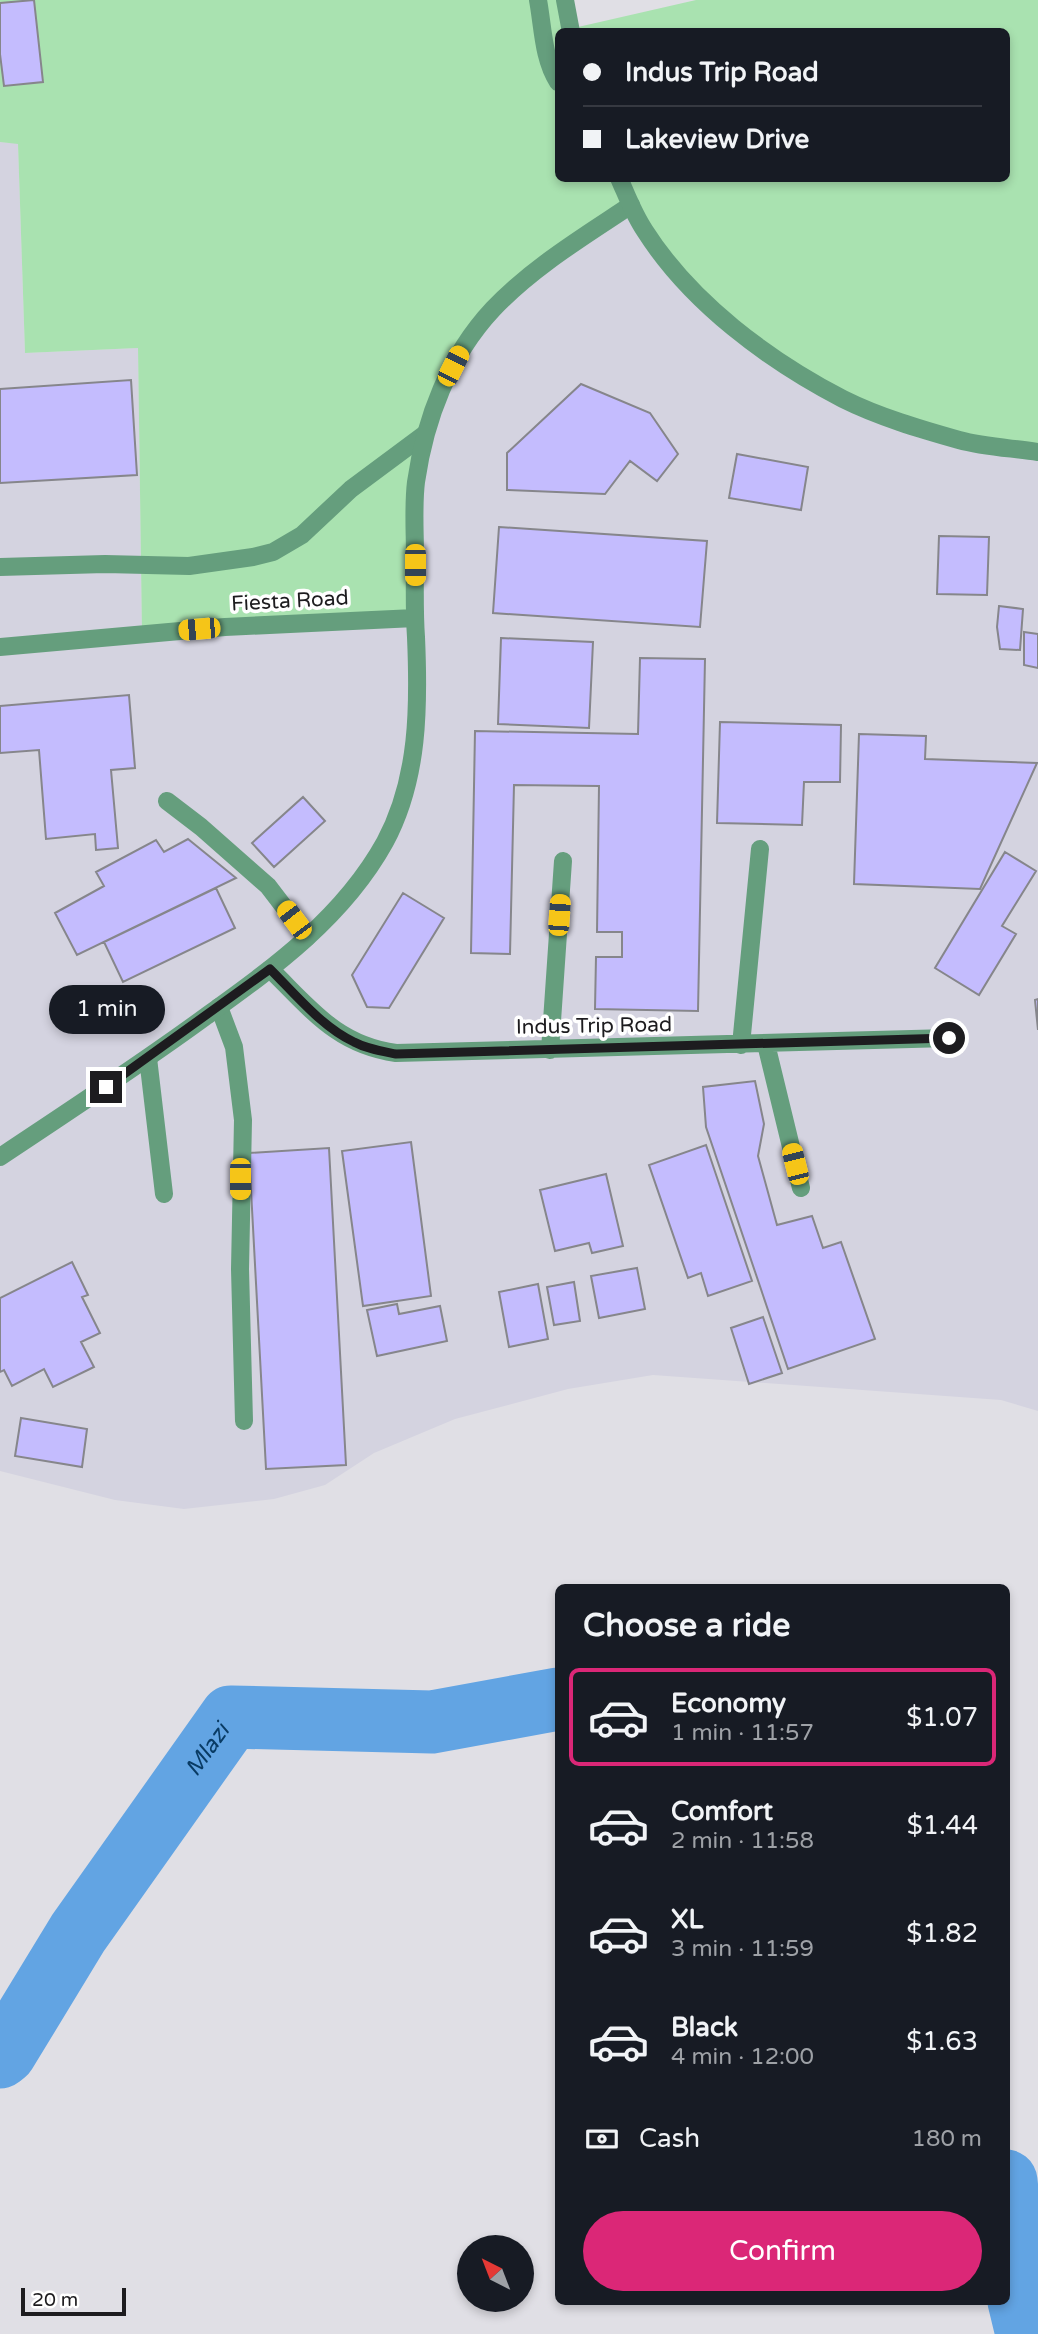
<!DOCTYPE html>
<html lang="en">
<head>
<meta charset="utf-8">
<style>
	body { margin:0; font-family:"Varela Round",sans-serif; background:#20242c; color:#f1f3f6; height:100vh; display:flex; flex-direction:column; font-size:26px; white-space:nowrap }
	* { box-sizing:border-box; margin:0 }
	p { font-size:23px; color:#9ea1a6 }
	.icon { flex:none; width:38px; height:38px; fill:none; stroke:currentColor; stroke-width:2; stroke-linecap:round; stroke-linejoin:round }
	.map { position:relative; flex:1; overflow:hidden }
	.drawer { position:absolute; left:555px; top:1584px; width:455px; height:721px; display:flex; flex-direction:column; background:#171b24; border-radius:10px; box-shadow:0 4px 10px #0003 }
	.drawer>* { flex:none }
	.banner { position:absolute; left:555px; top:28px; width:455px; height:154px; border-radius:10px; box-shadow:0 4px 10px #0003; display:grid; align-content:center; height:154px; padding:0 28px; background:#171b24 }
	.needle { width:46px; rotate:318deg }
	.fabs { position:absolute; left:457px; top:2235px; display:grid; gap:14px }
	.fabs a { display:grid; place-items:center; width:77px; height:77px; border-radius:50%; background:#171b24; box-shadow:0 4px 10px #0003; font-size:35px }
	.scale { position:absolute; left:21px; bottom:18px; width:105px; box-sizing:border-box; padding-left:7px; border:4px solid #1d1c1f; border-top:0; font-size:19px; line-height:24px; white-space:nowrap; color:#1d1c1f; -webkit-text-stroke:5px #fff; paint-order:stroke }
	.end { position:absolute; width:32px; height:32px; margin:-16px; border:9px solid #1d1c1f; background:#fff; box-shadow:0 0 0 4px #fff }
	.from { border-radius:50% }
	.bubble { position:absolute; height:49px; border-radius:24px; background:#171b24; box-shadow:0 4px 10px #0003; font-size:23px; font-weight:600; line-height:49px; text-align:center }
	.car { position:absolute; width:21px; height:42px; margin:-21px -10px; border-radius:9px; box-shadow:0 0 5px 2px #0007; background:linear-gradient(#f5c518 24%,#345 0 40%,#f5c518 0 76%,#345 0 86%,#f5c518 0) }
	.banner b { display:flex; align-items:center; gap:24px; height:66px; font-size:26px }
	.banner b+b { border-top:2px solid #363941 }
	.banner i { width:18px; height:18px; background:#f1f3f6 }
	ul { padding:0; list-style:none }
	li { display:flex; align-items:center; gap:21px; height:98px; margin:0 14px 10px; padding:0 14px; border:4px solid transparent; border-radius:10px }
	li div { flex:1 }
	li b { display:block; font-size:26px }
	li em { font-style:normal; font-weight:600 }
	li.selected { border-color:#db2777 }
	li>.icon { width:63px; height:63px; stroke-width:1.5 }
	h2 { padding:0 28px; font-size:32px; line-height:84px }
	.pay { display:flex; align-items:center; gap:18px; height:77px; padding:0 28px; font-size:26px }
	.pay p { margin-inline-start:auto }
	.button { display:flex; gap:14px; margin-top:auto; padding:14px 28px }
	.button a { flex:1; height:80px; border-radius:42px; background:#db2777; color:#fff; font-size:28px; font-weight:600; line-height:80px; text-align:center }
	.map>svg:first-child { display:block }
</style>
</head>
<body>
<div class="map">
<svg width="1038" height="2334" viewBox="0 0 1038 2334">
	<rect width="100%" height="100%" fill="#e0dfe5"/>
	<path fill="#d4d3e0" d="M 0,142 L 18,143 L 25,353 L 138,348 L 142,635 L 412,486 L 466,338 L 633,203 L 1038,449 L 1038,1411 L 1001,1400 L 653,1375 L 568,1389 L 455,1419 L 374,1453 L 325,1485 L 274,1499 L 184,1509 L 115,1500 L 0,1471 Z"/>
	<path fill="#a9e2b0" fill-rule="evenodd" d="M 0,0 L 573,0 L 578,27 L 696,0 L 1038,0 L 1038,449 L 893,417 L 768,351 L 685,278 L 633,203 L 494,306 L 423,431 L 412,619 L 142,636 L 138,348 L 25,353 L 18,144 L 0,142 ZM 558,32 L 1006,32 L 1006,178 L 558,178 Z"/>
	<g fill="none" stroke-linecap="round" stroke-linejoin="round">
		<g stroke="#62a4e3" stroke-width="63">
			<path id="s1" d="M 0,2057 L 5,2053 L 78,1933 L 231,1717 L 432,1722 L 558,1699"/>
			<path d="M 1006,2181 L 1019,2301 L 1027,2334"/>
		</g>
	</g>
	<path fill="#c4bcfe" stroke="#86868b" stroke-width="2" d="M 34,0 L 43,82 L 4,86 L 0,54 L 0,3 Z
		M 131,380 L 137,475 L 0,483 L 0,389 Z
		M 581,384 L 650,413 L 678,454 L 657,481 L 630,461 L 605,494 L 507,490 L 507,453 Z
		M 737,454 L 808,467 L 801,510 L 729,498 Z
		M 499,527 L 707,541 L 700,627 L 493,613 Z
		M 939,536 L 989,537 L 987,595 L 937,594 Z
		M 999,606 L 1023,609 L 1020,650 L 1000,649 L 997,627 Z
		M 1024,632 L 1038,634 L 1038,668 L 1024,665 Z
		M 501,638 L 593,642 L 589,728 L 498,724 Z
		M 640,658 L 705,659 L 698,1011 L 595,1009 L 596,957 L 622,957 L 622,932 L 597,932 L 599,786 L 514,785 L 510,954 L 471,953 L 475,731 L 638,734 Z
		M 129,695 L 135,768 L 111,770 L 118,848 L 96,850 L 95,834 L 46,839 L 39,750 L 0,753 L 0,706 Z
		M 720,722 L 841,725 L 840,782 L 804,782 L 802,825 L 717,823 Z
		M 859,734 L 926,736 L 925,759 L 1037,763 L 980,889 L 854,884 Z
		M 303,797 L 325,821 L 274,867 L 252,843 Z
		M 188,839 L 236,878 L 77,955 L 55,913 L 104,886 L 96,872 L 156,840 L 164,852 Z
		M 1005,852 L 1036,871 L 1002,926 L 1016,934 L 979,995 L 935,968 Z
		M 216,888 L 235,928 L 123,982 L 104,942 Z
		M 403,893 L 444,918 L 389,1008 L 367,1007 L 352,975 Z
		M 1038,999 L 1038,1030 L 1035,1000 Z
		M 755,1081 L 764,1124 L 758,1156 L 777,1225 L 812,1216 L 823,1248 L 841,1242 L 875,1339 L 788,1369 L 706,1127 L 703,1087 Z
		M 411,1142 L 431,1296 L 363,1306 L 342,1151 Z
		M 706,1145 L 752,1281 L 708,1296 L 701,1273 L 688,1278 L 649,1165 Z
		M 329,1148 L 346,1465 L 266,1469 L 249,1153 Z
		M 606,1174 L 623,1246 L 592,1253 L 589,1243 L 555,1251 L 540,1190 Z
		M 72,1262 L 88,1295 L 82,1297 L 100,1333 L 81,1342 L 94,1367 L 53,1387 L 44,1369 L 12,1386 L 4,1370 L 0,1372 L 0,1298 Z
		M 637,1268 L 645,1309 L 599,1318 L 591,1276 Z
		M 574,1282 L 580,1321 L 554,1325 L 547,1287 Z
		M 538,1284 L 548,1339 L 509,1347 L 499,1292 Z
		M 397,1304 L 399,1314 L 440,1306 L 447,1341 L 377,1356 L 367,1310 Z
		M 763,1317 L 782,1373 L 749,1384 L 731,1328 Z
		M 21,1418 L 87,1429 L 82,1467 L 15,1456 Z"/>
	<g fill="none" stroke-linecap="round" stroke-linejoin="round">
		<path stroke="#659e7d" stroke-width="18" d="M 538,0 C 543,27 543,59 558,82
			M 0,567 L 105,564 L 189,566 L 253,557 L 273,552 L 302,535 L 351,489 L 425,434
			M 167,801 L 201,827 L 268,886 L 307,937
			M 270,969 C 311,1009 337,1045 396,1053 L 949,1038
			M 219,1007 L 234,1047 L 243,1120 L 240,1269 L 244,1421
			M 766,1044 L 801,1188
			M 741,1045 L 760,849
			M 550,1050 L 563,861
			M 148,1058 L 164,1194"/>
		<path stroke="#659e7d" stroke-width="18" d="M 0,647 L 225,627 L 415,618
			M 0,1157 C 69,1111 138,1066 205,1017 C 273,968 343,918 385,842 C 419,779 419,706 416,637 C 414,610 415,583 415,556 C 415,532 413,506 416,482 C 425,419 449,356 493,309 C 533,267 583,237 631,205"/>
		<path stroke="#659e7d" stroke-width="18" d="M 565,0 L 571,32
			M 619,178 C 627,196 634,215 645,231 C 691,303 768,360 843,399 C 879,417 920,429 959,440 C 984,447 1012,448 1038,452"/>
	</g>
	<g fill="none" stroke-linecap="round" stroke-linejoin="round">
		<path stroke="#1d1c1f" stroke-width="9" d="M 106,1087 L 270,969 C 295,994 322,1027 354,1042 C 367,1049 381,1051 396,1054 L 949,1038"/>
	</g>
	<g text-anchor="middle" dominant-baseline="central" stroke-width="7" stroke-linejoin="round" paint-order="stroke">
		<g font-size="21" fill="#1d1c1f" stroke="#fff">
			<text transform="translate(290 601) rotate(-3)">Fiesta Road</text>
			<text transform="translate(594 1026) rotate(-1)">Indus Trip Road</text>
		</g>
		<g font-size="23" font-style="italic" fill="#093b64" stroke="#fff">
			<text stroke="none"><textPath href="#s1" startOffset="371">Mlazi</textPath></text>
		</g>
	</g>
</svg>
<div class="fabs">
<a><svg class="needle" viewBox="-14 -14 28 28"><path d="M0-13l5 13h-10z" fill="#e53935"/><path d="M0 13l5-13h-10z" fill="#9ea1a6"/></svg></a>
</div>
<div class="scale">20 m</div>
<i class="end from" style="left:949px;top:1038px"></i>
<i class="end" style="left:106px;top:1087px"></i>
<div class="bubble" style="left:49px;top:985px;width:116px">1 min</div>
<i class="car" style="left:453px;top:366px;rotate:27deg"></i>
<i class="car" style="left:415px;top:565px;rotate:180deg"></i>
<i class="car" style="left:199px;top:629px;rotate:265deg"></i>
<i class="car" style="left:559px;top:915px;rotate:4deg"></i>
<i class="car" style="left:294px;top:920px;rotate:323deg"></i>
<i class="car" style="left:795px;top:1164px;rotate:346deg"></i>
<i class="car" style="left:240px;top:1179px;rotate:180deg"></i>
<div class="banner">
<b><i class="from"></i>Indus Trip Road</b>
<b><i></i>Lakeview Drive</b>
</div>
<section class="drawer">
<h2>Choose a ride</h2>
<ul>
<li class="selected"><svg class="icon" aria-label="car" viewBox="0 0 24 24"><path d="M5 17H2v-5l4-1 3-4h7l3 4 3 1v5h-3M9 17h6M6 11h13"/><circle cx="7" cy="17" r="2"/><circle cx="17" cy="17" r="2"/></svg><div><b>Economy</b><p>1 min · 11:57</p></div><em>$1.07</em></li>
<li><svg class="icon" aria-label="car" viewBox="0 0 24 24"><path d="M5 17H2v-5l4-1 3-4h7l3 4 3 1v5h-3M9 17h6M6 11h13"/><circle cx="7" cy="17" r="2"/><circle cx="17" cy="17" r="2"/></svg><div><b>Comfort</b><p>2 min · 11:58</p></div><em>$1.44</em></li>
<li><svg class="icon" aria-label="car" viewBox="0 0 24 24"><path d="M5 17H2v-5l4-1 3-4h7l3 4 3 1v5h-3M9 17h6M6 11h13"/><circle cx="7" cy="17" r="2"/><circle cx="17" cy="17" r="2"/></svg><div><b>XL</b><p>3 min · 11:59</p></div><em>$1.82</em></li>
<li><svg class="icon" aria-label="car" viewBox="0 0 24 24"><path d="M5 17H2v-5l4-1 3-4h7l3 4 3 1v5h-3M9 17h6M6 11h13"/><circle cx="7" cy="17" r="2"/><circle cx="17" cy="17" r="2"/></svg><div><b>Black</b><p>4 min · 12:00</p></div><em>$1.63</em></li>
</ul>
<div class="pay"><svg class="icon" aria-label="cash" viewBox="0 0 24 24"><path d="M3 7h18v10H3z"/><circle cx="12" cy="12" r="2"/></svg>Cash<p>180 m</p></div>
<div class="button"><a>Confirm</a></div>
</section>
</div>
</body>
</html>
